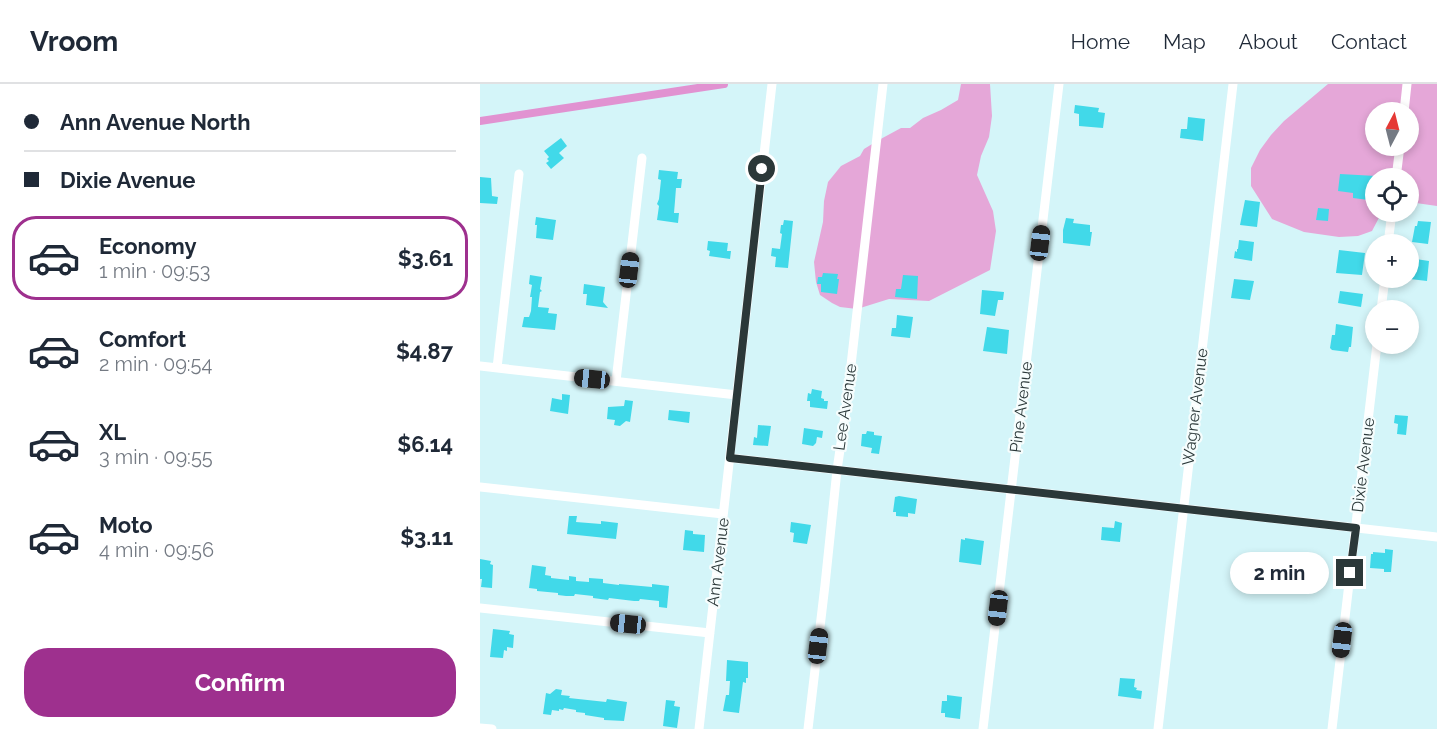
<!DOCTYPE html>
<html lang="en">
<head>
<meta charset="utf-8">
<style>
	body { margin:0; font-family:Raleway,sans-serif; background:#f6f6f7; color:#1f2937; height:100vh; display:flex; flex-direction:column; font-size:22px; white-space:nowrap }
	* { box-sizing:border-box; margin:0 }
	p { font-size:20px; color:#747a83 }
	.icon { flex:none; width:33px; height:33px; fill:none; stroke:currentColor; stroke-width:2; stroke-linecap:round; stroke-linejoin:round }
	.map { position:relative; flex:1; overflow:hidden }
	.side { display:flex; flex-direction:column; background:#fff; width:480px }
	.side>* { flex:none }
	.guide { display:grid; align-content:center; height:132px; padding:0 24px; background:#fff }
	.needle { width:39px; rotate:7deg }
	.fabs { position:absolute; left:885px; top:18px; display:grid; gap:12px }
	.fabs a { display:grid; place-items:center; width:54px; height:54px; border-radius:50%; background:#fff; box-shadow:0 3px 9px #0003; font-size:30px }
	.end { position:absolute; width:27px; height:27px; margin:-14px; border:8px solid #2b3839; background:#fff; box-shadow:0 0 0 3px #fff }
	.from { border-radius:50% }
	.bubble { position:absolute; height:42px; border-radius:21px; background:#fff; box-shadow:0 3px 9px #0003; font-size:20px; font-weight:700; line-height:42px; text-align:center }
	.car { position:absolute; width:18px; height:36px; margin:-18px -9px; border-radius:8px; box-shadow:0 0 4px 2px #0007; background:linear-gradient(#222 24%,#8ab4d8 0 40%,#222 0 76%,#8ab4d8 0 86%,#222 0) }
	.guide b { display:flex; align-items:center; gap:21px; height:57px; font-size:22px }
	.guide b+b { border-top:2px solid #e0e1e3 }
	.guide i { width:15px; height:15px; background:#1f2937 }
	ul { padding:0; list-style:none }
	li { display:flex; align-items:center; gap:18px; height:84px; margin:0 12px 9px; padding:0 12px; border:3px solid transparent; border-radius:24px }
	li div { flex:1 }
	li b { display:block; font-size:22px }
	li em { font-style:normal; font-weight:700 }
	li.active { border-color:#9e308e }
	li>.icon { width:54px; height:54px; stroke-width:1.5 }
	.button { display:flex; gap:12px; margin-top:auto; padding:12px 24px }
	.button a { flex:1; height:69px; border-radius:24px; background:#9e308e; color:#fff; font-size:24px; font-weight:700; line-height:69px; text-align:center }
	header { display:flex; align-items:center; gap:36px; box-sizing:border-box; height:84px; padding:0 30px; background:#fff; border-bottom:2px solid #e0e1e3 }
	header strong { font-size:28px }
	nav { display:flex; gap:33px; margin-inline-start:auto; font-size:21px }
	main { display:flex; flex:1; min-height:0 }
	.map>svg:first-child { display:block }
</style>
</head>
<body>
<header>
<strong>Vroom</strong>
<nav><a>Home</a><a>Map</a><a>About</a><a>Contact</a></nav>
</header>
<main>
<section class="side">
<div class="guide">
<b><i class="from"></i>Ann Avenue North</b>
<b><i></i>Dixie Avenue</b>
</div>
<ul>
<li class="active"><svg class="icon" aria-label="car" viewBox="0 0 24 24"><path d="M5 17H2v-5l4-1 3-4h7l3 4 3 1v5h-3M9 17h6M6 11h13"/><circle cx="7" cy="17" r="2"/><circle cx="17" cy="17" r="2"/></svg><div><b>Economy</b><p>1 min · 09:53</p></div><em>$3.61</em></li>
<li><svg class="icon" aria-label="car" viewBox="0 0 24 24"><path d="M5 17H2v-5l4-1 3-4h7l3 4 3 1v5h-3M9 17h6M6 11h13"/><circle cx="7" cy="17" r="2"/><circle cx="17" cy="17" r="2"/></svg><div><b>Comfort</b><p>2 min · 09:54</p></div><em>$4.87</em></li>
<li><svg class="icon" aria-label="car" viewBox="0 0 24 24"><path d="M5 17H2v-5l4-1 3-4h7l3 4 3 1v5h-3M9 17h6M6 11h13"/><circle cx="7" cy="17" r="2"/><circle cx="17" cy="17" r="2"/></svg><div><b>XL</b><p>3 min · 09:55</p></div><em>$6.14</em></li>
<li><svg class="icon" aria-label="car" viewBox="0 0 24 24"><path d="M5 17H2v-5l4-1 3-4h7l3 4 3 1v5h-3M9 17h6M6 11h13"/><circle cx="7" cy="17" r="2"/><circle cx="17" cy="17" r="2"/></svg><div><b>Moto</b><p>4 min · 09:56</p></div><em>$3.11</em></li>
</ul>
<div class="button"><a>Confirm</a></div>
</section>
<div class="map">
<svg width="957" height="645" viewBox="0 0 957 645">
	<rect width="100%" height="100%" fill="#d4f5f9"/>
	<path fill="#e5a7d8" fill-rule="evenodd" d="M 481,0 L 510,0 L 512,32 L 509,53 L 501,72 L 497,91 L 513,127 L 516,147 L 510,186 L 449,217 L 409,215 L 377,225 L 360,223 L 352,219 L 340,211 L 336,198 L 334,178 L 343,138 L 344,117 L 348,98 L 361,82 L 380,72 L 384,65 L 397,57 L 421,44 L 430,44 L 443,34 L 461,26 L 478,16 Z
		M 848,0 L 957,0 L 957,122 L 929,118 L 928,94 L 896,94 L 896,128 L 902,128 L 892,147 L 878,152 L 859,153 L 824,148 L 792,135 L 771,102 L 771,84 L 780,66 L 791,51 L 804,37 ZM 896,28 L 928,28 L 928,62 L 896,62 Z"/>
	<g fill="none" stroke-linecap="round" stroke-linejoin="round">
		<path stroke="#e192d1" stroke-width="8" d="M 0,37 L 244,0"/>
	</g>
	<path fill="#41d9e9" d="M 595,21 L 619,24 L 618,28 L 625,29 L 623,44 L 599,42 L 599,30 L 594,29 Z
		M 708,33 L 725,35 L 723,57 L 700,54 L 701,45 L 707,45 Z
		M 81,54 L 87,62 L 79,69 L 84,74 L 71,85 L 66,79 L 69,77 L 67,75 L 69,73 L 64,67 Z
		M 179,86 L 198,88 L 197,95 L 202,95 L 201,104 L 196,104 L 195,117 L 194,129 L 199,129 L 198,139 L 177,136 L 179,122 L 177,120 L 179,115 L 181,96 L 178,95 Z
		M 860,90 L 896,92 L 896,117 L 873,114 L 873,109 L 858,107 Z
		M 0,93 L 11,94 L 12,112 L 18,113 L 17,120 L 0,119 Z
		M 765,116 L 780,118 L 777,143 L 760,141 Z
		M 838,124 L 849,125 L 848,137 L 836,136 Z
		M 56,133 L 76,136 L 73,156 L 56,154 L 57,141 L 55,141 Z
		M 586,134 L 594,135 L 593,139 L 610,141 L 610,148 L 612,148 L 610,162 L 583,159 L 583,146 Z
		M 304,136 L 313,137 L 308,184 L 295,183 L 296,173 L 291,172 L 292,164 L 300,165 L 302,150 L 300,149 L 301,141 L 303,141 Z
		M 938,137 L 951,138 L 948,160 L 932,158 L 935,142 L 937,142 Z
		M 759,156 L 774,158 L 772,177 L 754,174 L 755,167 L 757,168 L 757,165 L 758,165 Z
		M 228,157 L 248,159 L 247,167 L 251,167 L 250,175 L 229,172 L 230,167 L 227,166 Z
		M 859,166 L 885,169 L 882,191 L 856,189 Z
		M 929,174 L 949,177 L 947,197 L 930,195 L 931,182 L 928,182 Z
		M 343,189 L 358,190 L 357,195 L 359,195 L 357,210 L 341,208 L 341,200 L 337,200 L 338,193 L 342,193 Z
		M 50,191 L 62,193 L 60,205 L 62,207 L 60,208 L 58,223 L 69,224 L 68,229 L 77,230 L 75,246 L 42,243 L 44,233 L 49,233 L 51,227 L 52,213 L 50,213 L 52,201 L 49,200 Z
		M 423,191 L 438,192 L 437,215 L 415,213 L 416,205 L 421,205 Z
		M 754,195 L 774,197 L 770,216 L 751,214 Z
		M 104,200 L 125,203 L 123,218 L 128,224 L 106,221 L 107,210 L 103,210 Z
		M 502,206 L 524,208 L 523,216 L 518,216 L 515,232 L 500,230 Z
		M 860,207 L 883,210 L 881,223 L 858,219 Z
		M 417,231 L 433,233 L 430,254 L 411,252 L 412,244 L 416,244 Z
		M 856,240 L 873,243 L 871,263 L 869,263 L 868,268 L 852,266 L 850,264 L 852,251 L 855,251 Z
		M 507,243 L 529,246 L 527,270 L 503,267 Z
		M 332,305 L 342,307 L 341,314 L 344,315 L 344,317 L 348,317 L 347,325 L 330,323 L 330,317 L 327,317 L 328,309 L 331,310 Z
		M 82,310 L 90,311 L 88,330 L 70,327 L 72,314 L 82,316 Z
		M 145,316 L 153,317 L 150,338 L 146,337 L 140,342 L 134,341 L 135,336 L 127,335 L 128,323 L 144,322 Z
		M 189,326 L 210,328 L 209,339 L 188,336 Z
		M 915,331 L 928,332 L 926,351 L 917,350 L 918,340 L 914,339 Z
		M 278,341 L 291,342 L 288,362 L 273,361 L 274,353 L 277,354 Z
		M 324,344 L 343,347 L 342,354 L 337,353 L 336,359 L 333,362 L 322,360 Z
		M 387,347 L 394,348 L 394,351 L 402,352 L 399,370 L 391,369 L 392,364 L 381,362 L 382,350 L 386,350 Z
		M 419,412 L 437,415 L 435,430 L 428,429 L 428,433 L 416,432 L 416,428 L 413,428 L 415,413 Z
		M 89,432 L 97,432 L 96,438 L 121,440 L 121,437 L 138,439 L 136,455 L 87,450 Z
		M 635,437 L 642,439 L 640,458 L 621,456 L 622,443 L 634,444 Z
		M 311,438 L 331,441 L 327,460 L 313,458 L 314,449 L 310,448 Z
		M 205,446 L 213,447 L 213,450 L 225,451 L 224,468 L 203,466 Z
		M 485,454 L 504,457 L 501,481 L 479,478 L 481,455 L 485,456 Z
		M 905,465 L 913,466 L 911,488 L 904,488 L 904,485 L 890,484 L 891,470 L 893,470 L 893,468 L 905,469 Z
		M 0,475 L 11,477 L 10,480 L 13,481 L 12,504 L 1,503 L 2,495 L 0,495 Z
		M 52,481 L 66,483 L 65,491 L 71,492 L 71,494 L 89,496 L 89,492 L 96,493 L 96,497 L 109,498 L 109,494 L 123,495 L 123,499 L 139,501 L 139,500 L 172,503 L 172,500 L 189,502 L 187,524 L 179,523 L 179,517 L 160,515 L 159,517 L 154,517 L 129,514 L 128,516 L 113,514 L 113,512 L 95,510 L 94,512 L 86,512 L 78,511 L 78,509 L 57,507 L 57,505 L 49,504 Z
		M 13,545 L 30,547 L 29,550 L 34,551 L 33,564 L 27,563 L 27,567 L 24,566 L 23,574 L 10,573 Z
		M 247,576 L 268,578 L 268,594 L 266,594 L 266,599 L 263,598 L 259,629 L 243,627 L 246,611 L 249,611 L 250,597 L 246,597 Z
		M 640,594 L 655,595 L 654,603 L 657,604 L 656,606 L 662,607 L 661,615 L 638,612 Z
		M 76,605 L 82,606 L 81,611 L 90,612 L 89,614 L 126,618 L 127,615 L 147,618 L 144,637 L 124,636 L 124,634 L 105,631 L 105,629 L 96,628 L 96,626 L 84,624 L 83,626 L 79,625 L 79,627 L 72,626 L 71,631 L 63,630 L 66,609 L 70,610 Z
		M 467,611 L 482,613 L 480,635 L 465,633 L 465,629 L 461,629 L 462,617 L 467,617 Z
		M 186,616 L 195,617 L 194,622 L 200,623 L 197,644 L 183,642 Z"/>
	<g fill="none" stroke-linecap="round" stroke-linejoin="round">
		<path stroke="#fff" stroke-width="9" d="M 924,28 L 927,0
			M 916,94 L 920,62
			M 908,160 L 912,128
			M 901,226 L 905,194
			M 0,282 L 257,311
			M 17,284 L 39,90
			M 136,297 L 162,74
			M 250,374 L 957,453
			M 0,403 L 243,430
			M 0,524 L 230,549
			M 0,644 L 12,645
			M 219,645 L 292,0
			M 328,645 L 345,501 L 357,386 L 366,325 L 403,0
			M 503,645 L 579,0
			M 678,645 L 753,0
			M 852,645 L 897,260"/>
	</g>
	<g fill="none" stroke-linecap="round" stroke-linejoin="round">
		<path stroke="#2b3839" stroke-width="8" d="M 282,85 L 250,374 L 876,444 L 870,489"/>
	</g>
	<g text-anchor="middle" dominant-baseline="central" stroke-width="4.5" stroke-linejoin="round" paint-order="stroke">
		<g font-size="16" fill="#2b3839" stroke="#f6fdfd">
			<text transform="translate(365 323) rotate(-82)">Lee Avenue</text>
			<text transform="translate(541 323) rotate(-83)">Pine Avenue</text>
			<text transform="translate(715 323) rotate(-83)">Wagner Avenue</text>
			<text transform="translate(883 381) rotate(-83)">Dixie Avenue</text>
			<text transform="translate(238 478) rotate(-83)">Ann Avenue</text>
		</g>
	</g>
</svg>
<div class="fabs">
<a><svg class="needle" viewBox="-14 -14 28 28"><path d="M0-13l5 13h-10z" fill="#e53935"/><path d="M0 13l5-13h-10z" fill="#747a83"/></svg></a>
<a><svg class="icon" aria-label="locate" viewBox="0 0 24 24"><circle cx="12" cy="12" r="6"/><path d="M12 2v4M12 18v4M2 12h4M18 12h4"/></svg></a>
<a>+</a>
<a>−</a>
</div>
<i class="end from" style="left:282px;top:85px"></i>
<i class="end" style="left:870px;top:489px"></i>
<div class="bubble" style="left:750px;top:468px;width:99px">2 min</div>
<i class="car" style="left:560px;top:159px;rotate:7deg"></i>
<i class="car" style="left:149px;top:186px;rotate:7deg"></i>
<i class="car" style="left:112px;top:295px;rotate:276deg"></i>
<i class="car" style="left:518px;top:524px;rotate:187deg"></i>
<i class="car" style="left:148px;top:540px;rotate:276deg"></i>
<i class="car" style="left:862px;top:556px;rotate:187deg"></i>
<i class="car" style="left:338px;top:562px;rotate:7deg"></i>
</div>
</main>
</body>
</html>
